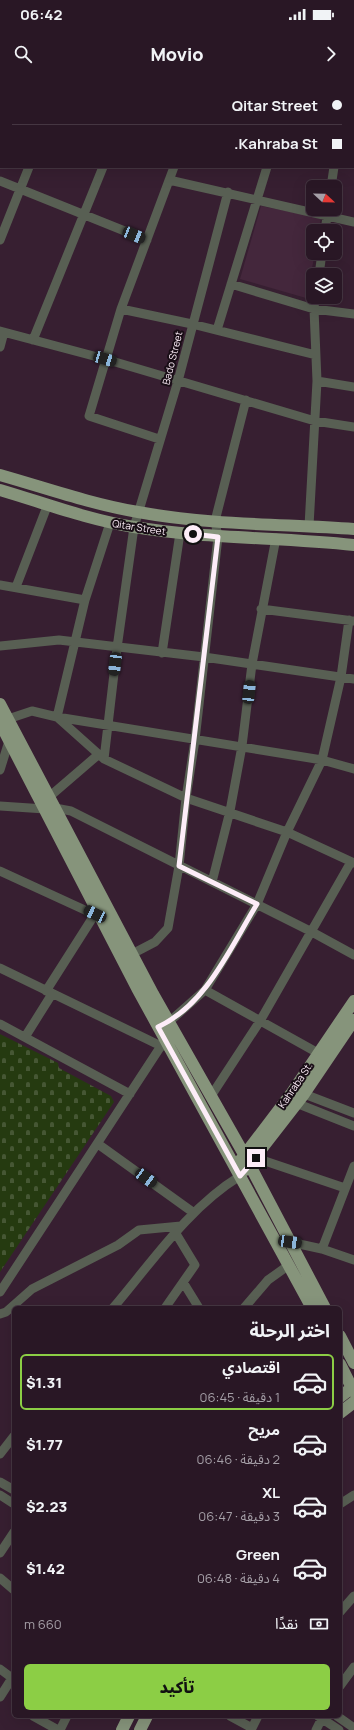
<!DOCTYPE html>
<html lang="ar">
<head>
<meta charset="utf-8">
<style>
	body { margin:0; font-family:Manrope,"Noto Sans Arabic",sans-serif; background:#31202d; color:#f1f3f6; direction:rtl; height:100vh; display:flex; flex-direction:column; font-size:15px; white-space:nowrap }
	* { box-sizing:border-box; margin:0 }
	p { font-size:13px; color:#a59fa7 }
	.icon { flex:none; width:22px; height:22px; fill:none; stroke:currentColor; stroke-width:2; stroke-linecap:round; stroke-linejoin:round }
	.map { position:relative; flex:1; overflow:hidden; direction:ltr }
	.side { position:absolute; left:12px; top:1226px; width:330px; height:412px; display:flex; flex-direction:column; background:#291725; border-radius:6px; box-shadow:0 4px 16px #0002,0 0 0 1px #453642; direction:rtl }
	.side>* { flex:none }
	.hud { position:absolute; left:0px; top:0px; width:354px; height:88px; box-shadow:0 4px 16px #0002,0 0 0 1px #453642; direction:rtl; display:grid; align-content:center; height:88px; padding:0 12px; background:#291725 }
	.needle { width:26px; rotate:112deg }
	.fabs { position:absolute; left:306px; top:100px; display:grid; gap:8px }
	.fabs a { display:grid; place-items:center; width:36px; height:36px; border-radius:6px; background:#291725; box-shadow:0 4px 16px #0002,0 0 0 1px #453642; font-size:20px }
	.end { position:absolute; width:18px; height:18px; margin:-9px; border:5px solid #fdedf8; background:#111; box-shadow:0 0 0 2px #111 }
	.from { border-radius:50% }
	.car { position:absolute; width:12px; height:24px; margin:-12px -6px; border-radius:5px; box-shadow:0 0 3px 1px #0007; background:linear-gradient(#222 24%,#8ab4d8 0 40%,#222 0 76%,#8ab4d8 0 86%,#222 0) }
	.hud b { display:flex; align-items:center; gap:14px; height:38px; font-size:15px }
	.hud b+b { border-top:1px solid #453642 }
	.hud i { width:10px; height:10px; background:#f1f3f6 }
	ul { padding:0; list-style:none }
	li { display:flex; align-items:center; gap:12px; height:56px; margin:0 8px 6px; padding:0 4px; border:2px solid transparent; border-radius:6px }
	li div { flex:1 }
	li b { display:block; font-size:15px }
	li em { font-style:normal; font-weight:800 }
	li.selected { border-color:#8cce45 }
	li>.icon { width:36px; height:36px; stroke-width:1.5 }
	h2 { padding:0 12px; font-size:18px; line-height:48px }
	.pay { display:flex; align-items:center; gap:10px; height:44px; padding:0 12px; font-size:15px }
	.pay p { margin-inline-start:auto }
	.action { display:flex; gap:8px; margin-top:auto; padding:8px 12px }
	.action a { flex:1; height:46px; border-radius:6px; background:#8cce45; color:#111; font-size:16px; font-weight:800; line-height:46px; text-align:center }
	.status { display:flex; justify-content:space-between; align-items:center; height:28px; padding:0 20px; background:#291725; direction:ltr }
	.status svg { height:11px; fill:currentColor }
	header { display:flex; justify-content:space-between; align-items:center; height:52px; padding:0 12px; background:#291725; font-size:18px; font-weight:800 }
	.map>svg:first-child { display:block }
</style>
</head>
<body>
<div class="status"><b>06:42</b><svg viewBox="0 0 49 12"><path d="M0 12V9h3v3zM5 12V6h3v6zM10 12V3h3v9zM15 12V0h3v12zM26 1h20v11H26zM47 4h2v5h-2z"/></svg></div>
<header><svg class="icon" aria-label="forward" viewBox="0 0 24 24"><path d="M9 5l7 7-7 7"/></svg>Movio<svg class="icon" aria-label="search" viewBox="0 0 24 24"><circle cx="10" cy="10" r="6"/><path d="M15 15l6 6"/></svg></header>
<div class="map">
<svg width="354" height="1650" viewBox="0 0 354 1650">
	<defs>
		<pattern id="cemetery-stones" width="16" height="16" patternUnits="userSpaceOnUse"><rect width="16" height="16" fill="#253a10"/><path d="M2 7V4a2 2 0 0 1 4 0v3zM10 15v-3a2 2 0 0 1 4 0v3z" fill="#465734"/></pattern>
	</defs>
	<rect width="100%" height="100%" fill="#371f31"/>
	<path fill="#44273c" d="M 261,126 L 321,138 L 319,151 L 313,151 L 313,173 L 315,173 L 306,218 L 240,199 Z"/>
	<path fill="url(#cemetery-stones)" d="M 0,954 L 58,983 L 59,988 L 111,1016 L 114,1022 L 0,1192 Z"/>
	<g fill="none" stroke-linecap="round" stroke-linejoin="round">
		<path stroke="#585f53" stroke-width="9" d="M 94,0 L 98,1
			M 66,1 L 66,0
			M 139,1 L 140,0
			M 210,1 L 210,0
			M 298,1 L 298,0
			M 0,3 L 1,0
			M 353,60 L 354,57
			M 353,72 L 354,72
			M 169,100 L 354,142
			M 0,101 L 147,160
			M 331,107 L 334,87
			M 325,151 L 328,129
			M 0,160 L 29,87
			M 319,195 L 322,173
			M 231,204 L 314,229 L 354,234
			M 121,229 L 192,244 L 316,275
			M 217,250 L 267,87
			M 0,251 L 105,279 L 315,341 L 354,347
			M 33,260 L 103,87
			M 0,267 L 4,252
			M 317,301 L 354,307
			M 159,359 L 89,336 L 121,229 L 174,87
			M 110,443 L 85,520 L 57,637 L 104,679 L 186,718 L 287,752 L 354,783
			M 309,446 L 317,301 L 314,229 L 315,217
			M 0,505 L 85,520
			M 16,507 L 48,424
			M 261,529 L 354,541
			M 0,566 L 59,560 L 204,577 L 354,599
			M 162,573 L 180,453
			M 8,639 L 32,631 L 57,637 L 322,680 L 354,689
			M 104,679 L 117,568 L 134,447 L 178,301 L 228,112
			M 0,690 L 9,661
			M 49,717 L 99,674
			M 0,726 L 45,729
			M 55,728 L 71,731 L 312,852 L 354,875
			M 0,791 L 100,837
			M 212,802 L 230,731 L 242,666 L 252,584 L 276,458
			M 132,874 L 155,862 L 168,848 L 179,786 L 186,718 L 195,660 L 218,457 L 215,441 L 246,320
			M 0,888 L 161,966 L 167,966
			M 205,910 L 318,973
			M 46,911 L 95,834
			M 0,944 L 130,1014
			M 163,945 L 169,942 L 205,910 L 257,824 L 287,752 L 322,680 L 341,597 L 349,540
			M 25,957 L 52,914
			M 299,1012 L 354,1033
			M 211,1016 L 260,941 L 351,782
			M 291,1021 L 354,1046
			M 98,1064 L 194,1133
			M 256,1078 L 345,1108
			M 290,1162 L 322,1169 L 354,1180
			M 322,1169 L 354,1086
			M 183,1202 L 199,1228
			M 0,1212 L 161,966
			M 113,1228 C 152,1182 188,1128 240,1096
			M 165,1228 L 195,1185 L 175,1152
			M 244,1228 L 268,1200 L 289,1185
			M 0,1234 L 6,1232 L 32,1209 L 118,1165 L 139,1150 L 181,1146
			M 0,1374 L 14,1356
			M 0,1402 L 14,1410
			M 0,1415 L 14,1424
			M 340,1424 L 354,1415
			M 0,1473 L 14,1452
			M 0,1498 L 14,1510
			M 340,1532 L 354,1516
			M 0,1589 L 12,1598
			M 340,1606 L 354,1587
			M 0,1617 L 14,1595
			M 33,1636 L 58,1650
			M 230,1636 L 252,1648
			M 318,1636 L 339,1650
			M 337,1636 L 354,1648
			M 60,1650 L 67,1636
			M 251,1650 L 258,1636
			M 316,1650 L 323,1636"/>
		<path stroke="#86947b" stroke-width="12" d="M 0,395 C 46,408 91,424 138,432 C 209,445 282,444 354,449
			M 0,410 C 44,423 89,440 134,447 C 207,459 281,457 354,465
			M 0,624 L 153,914 L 245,1076 L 325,1228
			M 0,643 L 137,908 L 312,1228
			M 240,1081 L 291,1014 L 354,921
			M 245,1090 L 304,1014 L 354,940
			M 340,1256 L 354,1283
			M 340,1284 L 354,1312
			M 340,1317 L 354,1306
			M 340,1333 L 354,1322
			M 122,1650 L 129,1636
			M 140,1650 L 147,1636"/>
	</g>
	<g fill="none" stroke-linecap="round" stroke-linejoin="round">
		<path stroke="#fdedf8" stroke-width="5" d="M 193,454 L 218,457 L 179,786 L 257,824 C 230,868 207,924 158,947 L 240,1096 L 256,1078"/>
	</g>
	<g text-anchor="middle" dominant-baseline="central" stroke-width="4" stroke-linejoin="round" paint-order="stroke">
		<g font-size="10" fill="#fdedf8" stroke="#180d15">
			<text transform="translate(172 278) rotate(-76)">Bado Street</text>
			<text transform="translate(139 447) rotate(9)">Qitar Street</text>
			<text transform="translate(295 1005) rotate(-56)">Kahraba St.</text>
		</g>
	</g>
</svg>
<div class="fabs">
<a><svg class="needle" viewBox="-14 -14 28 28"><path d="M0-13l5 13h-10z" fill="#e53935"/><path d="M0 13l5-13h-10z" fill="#a59fa7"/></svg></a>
<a><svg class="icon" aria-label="locate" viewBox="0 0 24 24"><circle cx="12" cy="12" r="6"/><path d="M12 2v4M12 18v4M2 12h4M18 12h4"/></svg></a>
<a><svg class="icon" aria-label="layers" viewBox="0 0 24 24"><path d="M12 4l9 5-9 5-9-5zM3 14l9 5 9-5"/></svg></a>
</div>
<i class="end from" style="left:193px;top:454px"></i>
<i class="end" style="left:256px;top:1078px"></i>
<i class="car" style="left:134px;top:155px;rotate:112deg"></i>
<i class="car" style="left:105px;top:279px;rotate:106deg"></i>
<i class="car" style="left:115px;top:584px;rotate:187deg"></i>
<i class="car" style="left:249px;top:612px;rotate:6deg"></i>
<i class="car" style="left:95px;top:834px;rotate:295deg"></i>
<i class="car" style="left:146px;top:1098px;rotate:126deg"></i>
<i class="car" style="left:290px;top:1162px;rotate:98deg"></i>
<div class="hud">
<b><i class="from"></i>Qitar Street</b>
<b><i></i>Kahraba St.</b>
</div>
<section class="side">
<h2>اختر الرحلة</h2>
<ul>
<li class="selected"><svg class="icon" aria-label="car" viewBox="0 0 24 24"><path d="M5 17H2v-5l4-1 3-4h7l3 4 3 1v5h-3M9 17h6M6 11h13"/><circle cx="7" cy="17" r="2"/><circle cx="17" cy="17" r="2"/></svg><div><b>اقتصادي</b><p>1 دقيقة · 06:45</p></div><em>$1.31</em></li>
<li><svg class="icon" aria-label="car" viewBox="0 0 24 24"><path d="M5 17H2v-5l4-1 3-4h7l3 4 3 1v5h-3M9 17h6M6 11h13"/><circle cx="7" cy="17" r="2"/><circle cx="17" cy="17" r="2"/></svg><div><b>مريح</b><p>2 دقيقة · 06:46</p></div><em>$1.77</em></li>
<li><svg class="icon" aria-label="car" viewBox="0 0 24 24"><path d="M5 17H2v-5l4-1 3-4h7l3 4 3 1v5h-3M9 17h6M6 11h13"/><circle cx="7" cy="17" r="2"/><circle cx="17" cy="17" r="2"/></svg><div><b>XL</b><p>3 دقيقة · 06:47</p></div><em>$2.23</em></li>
<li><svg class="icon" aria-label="car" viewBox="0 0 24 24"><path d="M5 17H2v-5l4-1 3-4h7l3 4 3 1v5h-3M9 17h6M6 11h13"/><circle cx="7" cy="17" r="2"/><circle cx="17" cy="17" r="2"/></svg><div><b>Green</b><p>4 دقيقة · 06:48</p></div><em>$1.42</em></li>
</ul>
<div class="pay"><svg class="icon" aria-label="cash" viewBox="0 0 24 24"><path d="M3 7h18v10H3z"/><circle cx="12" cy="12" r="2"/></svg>نقدًا<p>660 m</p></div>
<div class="action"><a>تأكيد</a></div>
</section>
</div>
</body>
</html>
